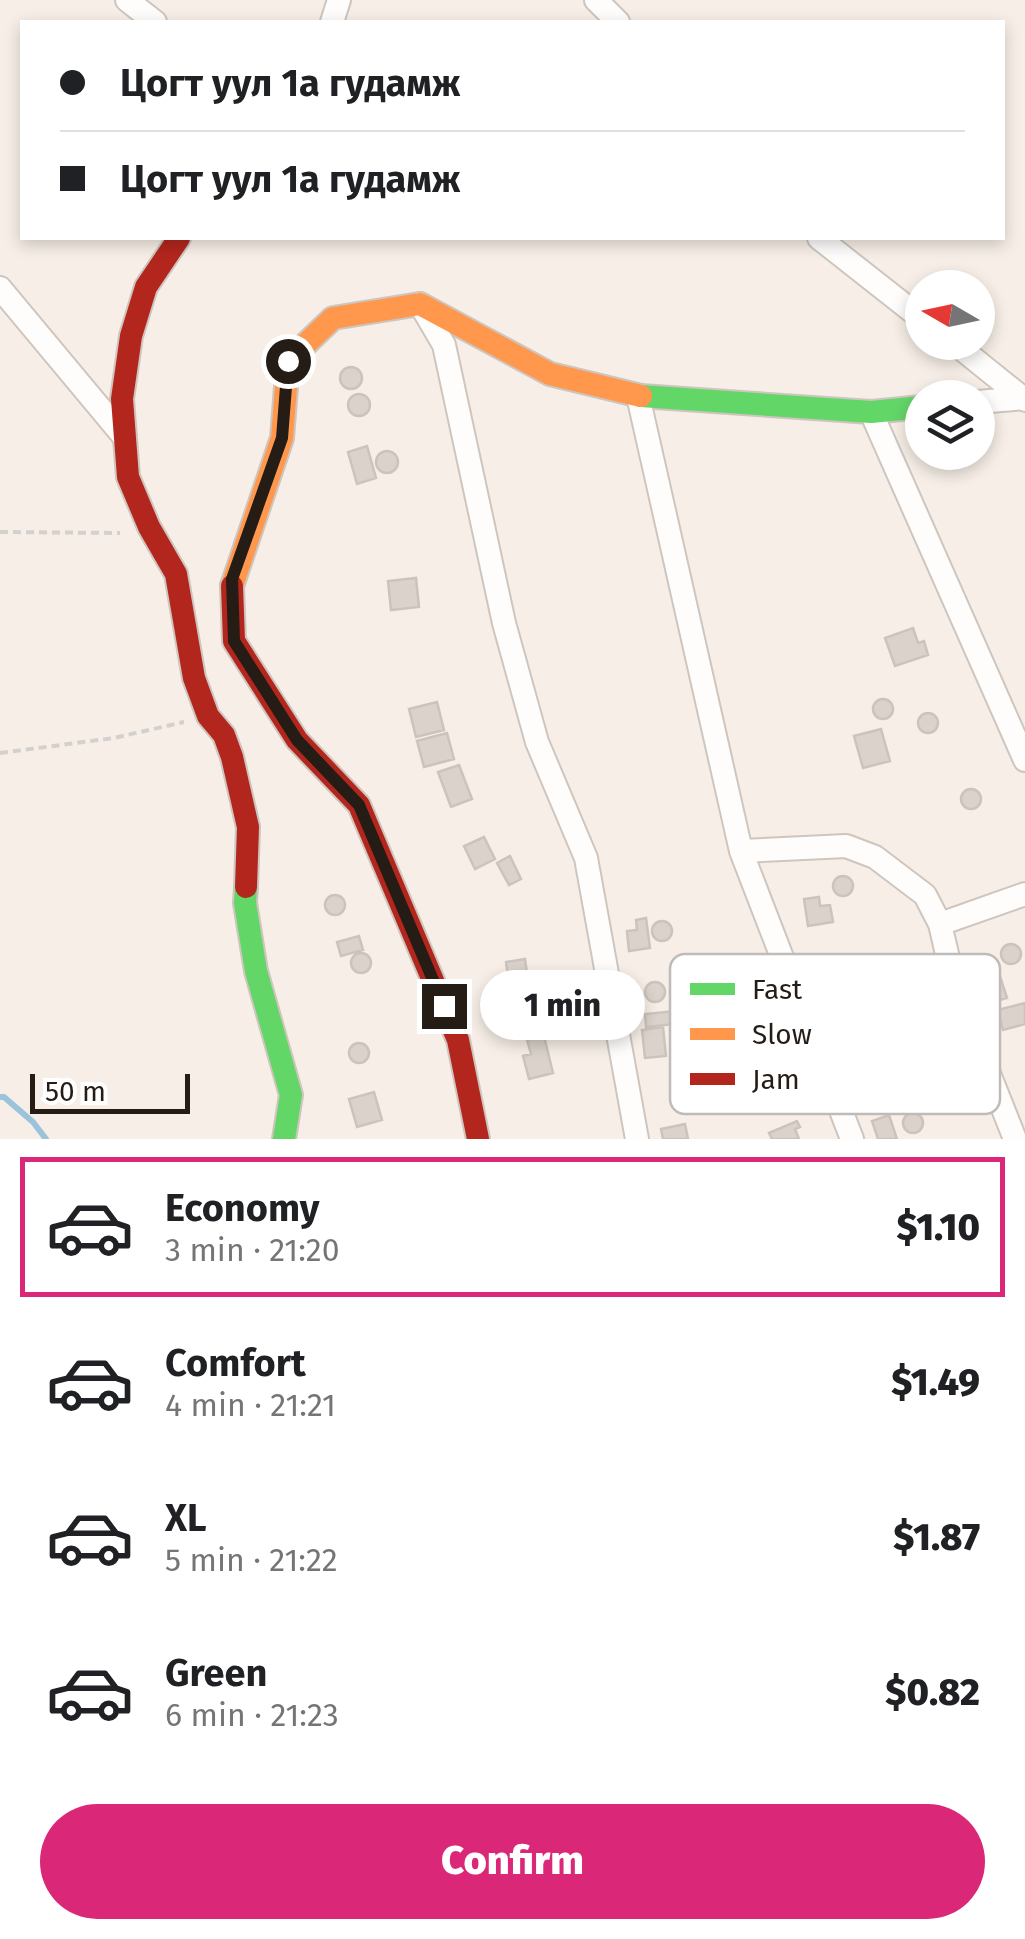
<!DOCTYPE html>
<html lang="en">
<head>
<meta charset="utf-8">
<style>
	body { margin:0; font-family:"Fira Sans",sans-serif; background:#f6f6f6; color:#202124; height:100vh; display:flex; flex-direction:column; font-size:38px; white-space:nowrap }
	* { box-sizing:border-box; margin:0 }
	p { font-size:32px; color:#757577 }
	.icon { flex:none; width:55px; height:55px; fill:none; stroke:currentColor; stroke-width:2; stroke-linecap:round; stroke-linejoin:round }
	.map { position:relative; height:1139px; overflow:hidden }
	.drawer { display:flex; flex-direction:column; background:#fff; flex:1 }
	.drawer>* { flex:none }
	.top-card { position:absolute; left:20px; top:20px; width:985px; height:220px; border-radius:0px; box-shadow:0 5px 15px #0003; display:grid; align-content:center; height:220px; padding:0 40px; background:#fff }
	.needle { width:65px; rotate:279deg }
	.controls { position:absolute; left:905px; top:270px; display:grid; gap:20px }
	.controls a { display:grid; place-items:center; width:90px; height:90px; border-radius:50%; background:#fff; box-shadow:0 5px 15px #0003; font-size:50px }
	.scale { position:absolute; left:30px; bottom:25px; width:160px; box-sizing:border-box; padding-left:10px; border:5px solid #251c15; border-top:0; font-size:28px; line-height:35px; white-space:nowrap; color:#251c15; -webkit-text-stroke:8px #fff; paint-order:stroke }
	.end { position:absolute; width:45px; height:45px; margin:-22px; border:12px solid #251c15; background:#fff; box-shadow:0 0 0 5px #fff }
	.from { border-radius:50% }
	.bubble { position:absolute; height:70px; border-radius:35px; background:#fff; box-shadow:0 5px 15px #0003; font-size:32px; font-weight:800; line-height:70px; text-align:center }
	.top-card b { display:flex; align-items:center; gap:35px; height:95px; font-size:38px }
	.top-card b+b { border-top:2px solid #e0e0e0 }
	.top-card i { width:25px; height:25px; background:#202124 }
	ul { padding:18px 0 0; list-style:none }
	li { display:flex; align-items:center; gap:30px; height:140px; margin:0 20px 15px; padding:0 20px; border:5px solid transparent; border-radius:0px }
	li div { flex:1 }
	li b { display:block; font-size:38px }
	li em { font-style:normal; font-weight:800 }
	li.selected { border-color:#db2777 }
	li>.icon { width:90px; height:90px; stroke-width:1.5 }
	.cta { display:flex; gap:20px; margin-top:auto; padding:20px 40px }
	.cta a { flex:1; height:115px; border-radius:60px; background:#db2777; color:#fff; font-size:40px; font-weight:800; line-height:115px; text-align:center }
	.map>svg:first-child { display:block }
</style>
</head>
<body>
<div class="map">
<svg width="1025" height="1139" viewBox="0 0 1025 1139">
	<rect width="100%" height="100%" fill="#f7efe7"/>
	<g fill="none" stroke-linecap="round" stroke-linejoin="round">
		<path stroke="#9bc3da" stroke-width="6" d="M 0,1097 L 4,1097 L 33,1122 L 46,1139"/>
	</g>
	<path fill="#dad2cb" stroke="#ccc4bc" stroke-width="2.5" d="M340 378a11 11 0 1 1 22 0a11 11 0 1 1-22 0Z
		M348 405a11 11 0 1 1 22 0a11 11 0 1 1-22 0Z
		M 367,446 L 376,478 L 357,484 L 348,452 Z
		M376 462a11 11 0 1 1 22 0a11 11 0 1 1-22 0Z
		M 416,578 L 419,607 L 391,610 L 388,581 Z
		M 913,628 L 918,643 L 924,641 L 928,655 L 895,666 L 885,638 Z
		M873 709a10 10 0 1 1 20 0a10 10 0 1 1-20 0Z
		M 437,702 L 444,730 L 416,737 L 409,709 Z
		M918 723a10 10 0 1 1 20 0a10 10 0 1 1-20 0Z
		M 881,729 L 890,761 L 863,768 L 854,736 Z
		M 447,733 L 454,759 L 424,767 L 417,741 Z
		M 459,765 L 472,799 L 451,807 L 438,772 Z
		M961 799a10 10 0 1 1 20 0a10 10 0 1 1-20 0Z
		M 484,837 L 495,859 L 475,869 L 464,846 Z
		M 510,856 L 521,879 L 509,885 L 497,863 Z
		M833 886a10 10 0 1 1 20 0a10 10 0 1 1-20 0Z
		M325 905a10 10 0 1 1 20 0a10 10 0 1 1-20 0Z
		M 819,897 L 820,906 L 830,905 L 833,922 L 808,926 L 804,899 Z
		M 646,918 L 650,948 L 629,951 L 627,931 L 637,930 L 636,920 Z
		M652 931a10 10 0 1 1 20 0a10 10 0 1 1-20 0Z
		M 359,936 L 363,950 L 341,956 L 337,942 Z
		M1001 954a10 10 0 1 1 20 0a10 10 0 1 1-20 0Z
		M351 963a10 10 0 1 1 20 0a10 10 0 1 1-20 0Z
		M 525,959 L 527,973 L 534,972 L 535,980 L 509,983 L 506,962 Z
		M 996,964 L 1007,998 L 990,1003 L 979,970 Z
		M645 992a10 10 0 1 1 20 0a10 10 0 1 1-20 0Z
		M 1025,1003 L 1025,1024 L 1003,1030 L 998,1010 Z
		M 675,1011 L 676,1024 L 646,1027 L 645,1014 Z
		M 663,1027 L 666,1056 L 645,1058 L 642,1030 Z
		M 544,1036 L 553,1073 L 529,1079 L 523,1056 L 531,1054 L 527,1040 Z
		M349 1053a10 10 0 1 1 20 0a10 10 0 1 1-20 0Z
		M 374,1092 L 382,1120 L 357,1127 L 349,1099 Z
		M903 1123a10 10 0 1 1 20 0a10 10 0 1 1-20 0Z
		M 889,1115 L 897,1139 L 878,1139 L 872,1121 Z
		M 797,1121 L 800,1127 L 795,1129 L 799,1139 L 772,1139 L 769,1133 Z
		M 685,1124 L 688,1139 L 663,1139 L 661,1129 Z"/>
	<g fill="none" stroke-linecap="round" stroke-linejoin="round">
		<g stroke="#cec6be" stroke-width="26">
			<path id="street" d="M 127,0 L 155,22
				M 596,0 L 618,22
				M 332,22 L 339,0
				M 819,238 L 922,319
				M 0,288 L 125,438
				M 420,304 L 444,345 L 504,623 L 537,742 L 586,858 L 637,1139
				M 953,342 L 1025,400
				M 638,396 L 741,851 L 852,1139
				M 978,402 L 1025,398
				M 871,412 L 1025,760
				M 741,851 L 846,846 L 875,857 L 925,895 L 940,924
				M 1015,1139 L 955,988 L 940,924 L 1025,894"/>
		</g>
		<g stroke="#cec6be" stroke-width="26">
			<path id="fast" d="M 641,396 L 871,412 L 922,407
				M 246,887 L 245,903 L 256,971 L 291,1095 L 284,1139"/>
		</g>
		<g stroke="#cec6be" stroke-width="26">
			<path id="slow" d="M 232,586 L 282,438 L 288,361 L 333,318 L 420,304 L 550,374 L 641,396"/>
		</g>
		<g stroke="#cec6be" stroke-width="26">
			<path id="jam" d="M 179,238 L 146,287 L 131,336 L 122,399 L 128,477 L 149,527 L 176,574 L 194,678 L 208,716 L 224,735 L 232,757 L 248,827 L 246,887
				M 232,586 L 234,641 L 297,740 L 359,805 L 458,1040 L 478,1139"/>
		</g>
		<path stroke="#d3d0ce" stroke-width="4" stroke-dasharray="8 5" stroke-linecap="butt" d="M 0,532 L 120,533
			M 0,753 L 114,738 L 184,722"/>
		<use href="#street" stroke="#fefdfb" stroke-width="22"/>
		<use href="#fast" stroke="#63d668" stroke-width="22"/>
		<use href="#slow" stroke="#ff974d" stroke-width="22"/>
		<use href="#jam" stroke="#b3261e" stroke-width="22"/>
	</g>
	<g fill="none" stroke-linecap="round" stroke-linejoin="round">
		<path stroke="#251c15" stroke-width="12" d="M 288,361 L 282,438 L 232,579 L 234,641 L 297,740 L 359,805 L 444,1006"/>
	</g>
	<rect x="670" y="954" width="330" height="160" rx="15" fill="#fff" stroke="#bebbb9" stroke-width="2.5"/>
	<rect x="690" y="983" width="45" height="12" fill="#63d668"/>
	<rect x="690" y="1028" width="45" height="12" fill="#ff974d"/>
	<rect x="690" y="1073" width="45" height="12" fill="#b3261e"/>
	<g font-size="28" fill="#251c15">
		<text x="752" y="999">Fast</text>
		<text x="752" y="1044">Slow</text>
		<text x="752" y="1089">Jam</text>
	</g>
</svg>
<div class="controls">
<a><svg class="needle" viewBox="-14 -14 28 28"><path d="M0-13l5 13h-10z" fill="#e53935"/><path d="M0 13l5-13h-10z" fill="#757577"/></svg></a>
<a><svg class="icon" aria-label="layers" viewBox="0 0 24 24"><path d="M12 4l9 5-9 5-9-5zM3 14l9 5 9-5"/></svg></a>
</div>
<div class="scale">50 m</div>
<i class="end from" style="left:288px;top:361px"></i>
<i class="end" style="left:444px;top:1006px"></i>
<div class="bubble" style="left:480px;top:970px;width:165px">1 min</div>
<div class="top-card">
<b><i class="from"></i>Цогт уул 1а гудамж</b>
<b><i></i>Цогт уул 1а гудамж</b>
</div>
</div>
<section class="drawer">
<ul>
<li class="selected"><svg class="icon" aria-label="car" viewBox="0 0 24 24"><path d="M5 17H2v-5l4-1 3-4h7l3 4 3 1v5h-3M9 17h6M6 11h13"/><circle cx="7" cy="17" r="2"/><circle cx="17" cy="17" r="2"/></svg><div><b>Economy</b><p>3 min · 21:20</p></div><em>$1.10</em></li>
<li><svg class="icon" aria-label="car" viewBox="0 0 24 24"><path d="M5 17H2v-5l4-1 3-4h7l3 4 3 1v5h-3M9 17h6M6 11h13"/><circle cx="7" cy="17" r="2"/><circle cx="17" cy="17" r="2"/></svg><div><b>Comfort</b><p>4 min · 21:21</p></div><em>$1.49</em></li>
<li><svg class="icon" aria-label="car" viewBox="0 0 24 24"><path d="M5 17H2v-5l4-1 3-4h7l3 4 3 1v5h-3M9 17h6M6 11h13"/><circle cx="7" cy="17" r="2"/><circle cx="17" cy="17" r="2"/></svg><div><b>XL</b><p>5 min · 21:22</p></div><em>$1.87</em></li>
<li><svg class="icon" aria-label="car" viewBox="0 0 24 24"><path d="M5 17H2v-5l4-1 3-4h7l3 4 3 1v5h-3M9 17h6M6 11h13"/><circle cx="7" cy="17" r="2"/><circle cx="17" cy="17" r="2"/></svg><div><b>Green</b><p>6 min · 21:23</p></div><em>$0.82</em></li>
</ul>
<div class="cta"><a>Confirm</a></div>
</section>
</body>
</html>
